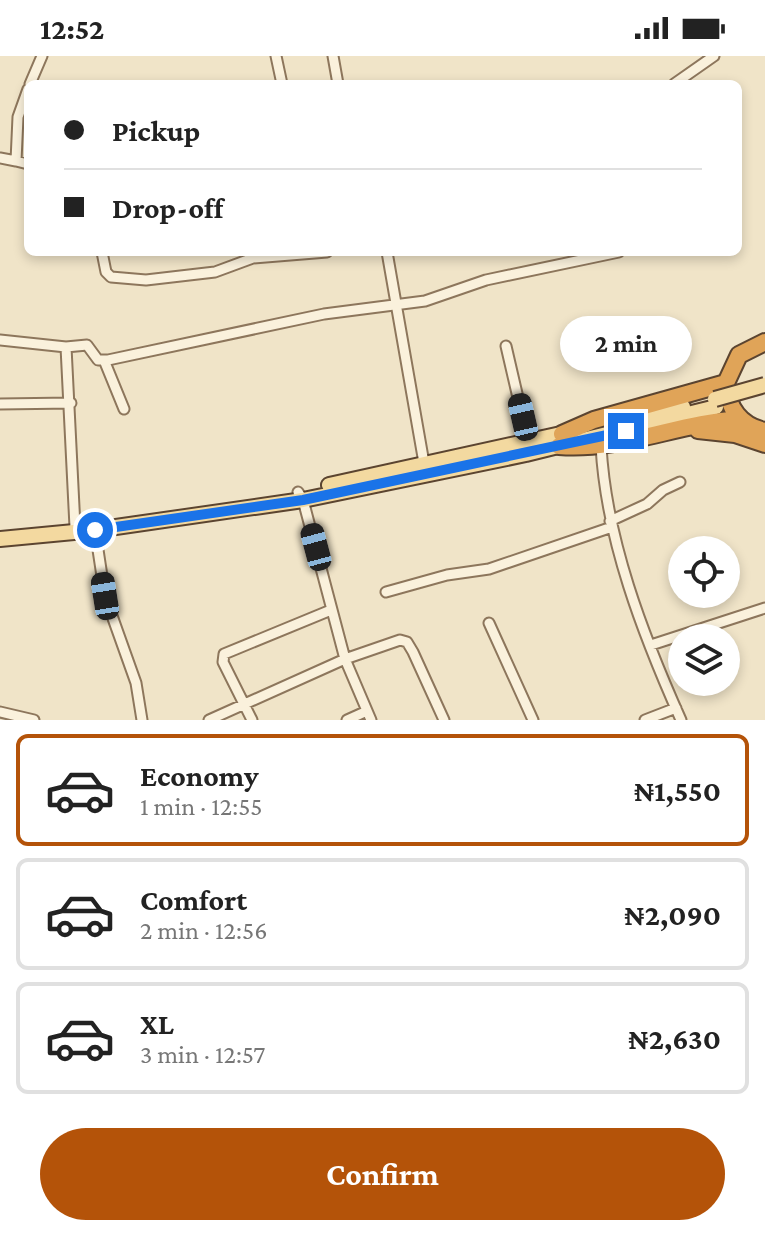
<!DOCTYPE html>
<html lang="en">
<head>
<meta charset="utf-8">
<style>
	body { margin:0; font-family:"Crimson Pro",serif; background:#f2f2f2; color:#222; height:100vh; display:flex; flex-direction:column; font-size:30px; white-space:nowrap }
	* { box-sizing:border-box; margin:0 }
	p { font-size:26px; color:#767676 }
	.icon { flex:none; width:44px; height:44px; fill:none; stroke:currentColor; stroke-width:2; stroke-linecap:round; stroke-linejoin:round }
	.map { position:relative; height:664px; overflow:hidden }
	.details { display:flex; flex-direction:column; background:#fff; flex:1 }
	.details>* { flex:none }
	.banner { position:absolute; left:24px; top:24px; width:718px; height:176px; border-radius:12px; box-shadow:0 4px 12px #0003; display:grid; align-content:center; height:176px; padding:0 40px; background:#fff }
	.buttons { position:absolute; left:668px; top:480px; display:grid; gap:16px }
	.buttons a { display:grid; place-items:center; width:72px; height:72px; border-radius:50%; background:#fff; box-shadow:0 4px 12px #0003; font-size:40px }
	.end { position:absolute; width:36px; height:36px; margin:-18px; border:10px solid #1a73e8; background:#fff; box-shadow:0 0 0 4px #fff }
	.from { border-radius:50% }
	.bubble { position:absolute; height:56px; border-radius:28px; background:#fff; box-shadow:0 4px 12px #0003; font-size:26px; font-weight:700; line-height:56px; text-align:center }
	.car { position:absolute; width:24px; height:48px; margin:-24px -12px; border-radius:10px; box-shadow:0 0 6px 2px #0007; background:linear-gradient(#222 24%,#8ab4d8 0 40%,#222 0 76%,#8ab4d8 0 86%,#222 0) }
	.banner b { display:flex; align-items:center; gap:28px; height:76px; font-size:30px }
	.banner b+b { border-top:2px solid #e0e0e0 }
	.banner i { width:20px; height:20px; background:#222 }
	ul { padding:14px 0 0; list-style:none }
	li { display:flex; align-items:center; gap:24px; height:112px; margin:0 16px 12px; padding:0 24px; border:4px solid #e0e0e0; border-radius:12px }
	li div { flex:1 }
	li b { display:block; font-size:30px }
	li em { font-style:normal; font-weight:700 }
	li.active { border-color:#b45309 }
	li>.icon { width:72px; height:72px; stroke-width:1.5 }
	.button { display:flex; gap:16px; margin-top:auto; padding:16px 40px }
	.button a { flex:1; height:92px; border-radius:48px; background:#b45309; color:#fff; font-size:32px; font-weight:700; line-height:92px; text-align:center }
	.status { display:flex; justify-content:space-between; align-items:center; height:56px; padding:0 40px; background:#fff; direction:ltr }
	.status svg { height:22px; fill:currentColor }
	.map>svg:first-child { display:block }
</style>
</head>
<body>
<div class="status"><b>12:52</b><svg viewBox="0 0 49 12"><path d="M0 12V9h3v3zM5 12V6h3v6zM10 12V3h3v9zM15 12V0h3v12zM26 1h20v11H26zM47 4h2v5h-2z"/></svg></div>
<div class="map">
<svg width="765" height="664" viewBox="0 0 765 664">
	<rect width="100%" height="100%" fill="#f0e4c8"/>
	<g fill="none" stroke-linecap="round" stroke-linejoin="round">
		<g stroke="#8d765c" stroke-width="13">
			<path id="street" d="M 276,0 L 282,28
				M 333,0 L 338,28
				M 30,28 L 42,0
				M 674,28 L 714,0
				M 0,102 L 16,105 L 18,61 L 28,33
				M 16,105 L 28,108
				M 102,196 L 106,216 L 111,221 L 146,224 L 215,216 L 253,202 L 327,196
				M 387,196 L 424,407
				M 0,284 L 66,291 L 75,471
				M 506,290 L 528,385
				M 66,291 L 87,289 L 98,304 L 108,304 L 324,258 L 425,245 L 486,224 L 619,196
				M 104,304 L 124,353
				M 0,348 L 71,347
				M 601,390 C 606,483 643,579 681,664
				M 298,436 L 303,444 L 345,603 L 371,664
				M 610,465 L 647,448 L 663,434 L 680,426
				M 95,474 L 105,540 L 136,627 L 142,664
				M 386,536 L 447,519 L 489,513 L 612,471
				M 489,567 L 533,664
				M 651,589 L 765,552
				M 0,656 L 34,664
				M 209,664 L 345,603 L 400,584 L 407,586 L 413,596 L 444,664
				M 252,664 L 223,606 L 224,598 L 331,554
				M 347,664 L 367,655
				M 645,664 L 676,652"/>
		</g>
		<g stroke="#5b4430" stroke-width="18">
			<path id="primary" d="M 626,365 L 683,351
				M 329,429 L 570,376
				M 0,483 L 95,474 L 303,444 L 526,398 L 716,351"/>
		</g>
		<g stroke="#5b4430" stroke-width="20">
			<path id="highway" d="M 765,286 L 739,299 L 726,327 C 727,352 741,370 765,375
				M 698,374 L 735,378 L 765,388
				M 562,378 L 594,364 L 726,327
				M 559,390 C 620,395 679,367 740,363"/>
		</g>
		<use href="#street" stroke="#faf1dc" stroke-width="9"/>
		<use href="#primary" stroke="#f3d9a0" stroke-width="14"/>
		<use href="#highway" stroke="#e0a458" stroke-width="16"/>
		<g stroke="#5b4430" stroke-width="18" stroke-linecap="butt">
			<path id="primary-bridge" d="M 715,343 L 765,329"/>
		</g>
		<use href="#primary-bridge" stroke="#f3d9a0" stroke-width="14"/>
	</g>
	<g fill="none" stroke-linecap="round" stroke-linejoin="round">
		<path stroke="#1a73e8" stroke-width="10" d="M 95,474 L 303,444 L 626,375"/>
	</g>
</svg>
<div class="buttons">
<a><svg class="icon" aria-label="locate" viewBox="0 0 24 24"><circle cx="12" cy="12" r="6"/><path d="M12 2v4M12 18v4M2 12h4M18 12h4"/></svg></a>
<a><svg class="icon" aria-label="layers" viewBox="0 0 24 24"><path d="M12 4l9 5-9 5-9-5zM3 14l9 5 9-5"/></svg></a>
</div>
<i class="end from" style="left:95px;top:474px"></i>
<i class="end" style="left:626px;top:375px"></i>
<div class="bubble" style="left:560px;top:260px;width:132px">2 min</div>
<i class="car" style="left:523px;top:361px;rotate:347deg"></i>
<i class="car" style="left:316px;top:491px;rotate:345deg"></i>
<i class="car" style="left:105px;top:540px;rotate:351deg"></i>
<div class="banner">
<b><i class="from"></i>Pickup</b>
<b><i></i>Drop-off</b>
</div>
</div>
<section class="details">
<ul>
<li class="active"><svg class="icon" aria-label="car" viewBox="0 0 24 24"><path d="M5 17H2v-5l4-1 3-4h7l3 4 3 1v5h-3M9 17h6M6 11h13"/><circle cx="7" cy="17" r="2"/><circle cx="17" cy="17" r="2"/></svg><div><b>Economy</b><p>1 min · 12:55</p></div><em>₦1,550</em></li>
<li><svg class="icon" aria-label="car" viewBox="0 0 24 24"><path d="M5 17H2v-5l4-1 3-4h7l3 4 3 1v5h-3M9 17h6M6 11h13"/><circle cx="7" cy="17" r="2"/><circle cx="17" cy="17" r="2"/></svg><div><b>Comfort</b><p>2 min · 12:56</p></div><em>₦2,090</em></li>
<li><svg class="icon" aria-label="car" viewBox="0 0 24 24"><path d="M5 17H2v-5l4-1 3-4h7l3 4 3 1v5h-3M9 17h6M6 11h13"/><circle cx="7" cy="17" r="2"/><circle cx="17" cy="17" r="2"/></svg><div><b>XL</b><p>3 min · 12:57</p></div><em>₦2,630</em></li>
</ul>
<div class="button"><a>Confirm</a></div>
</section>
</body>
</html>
